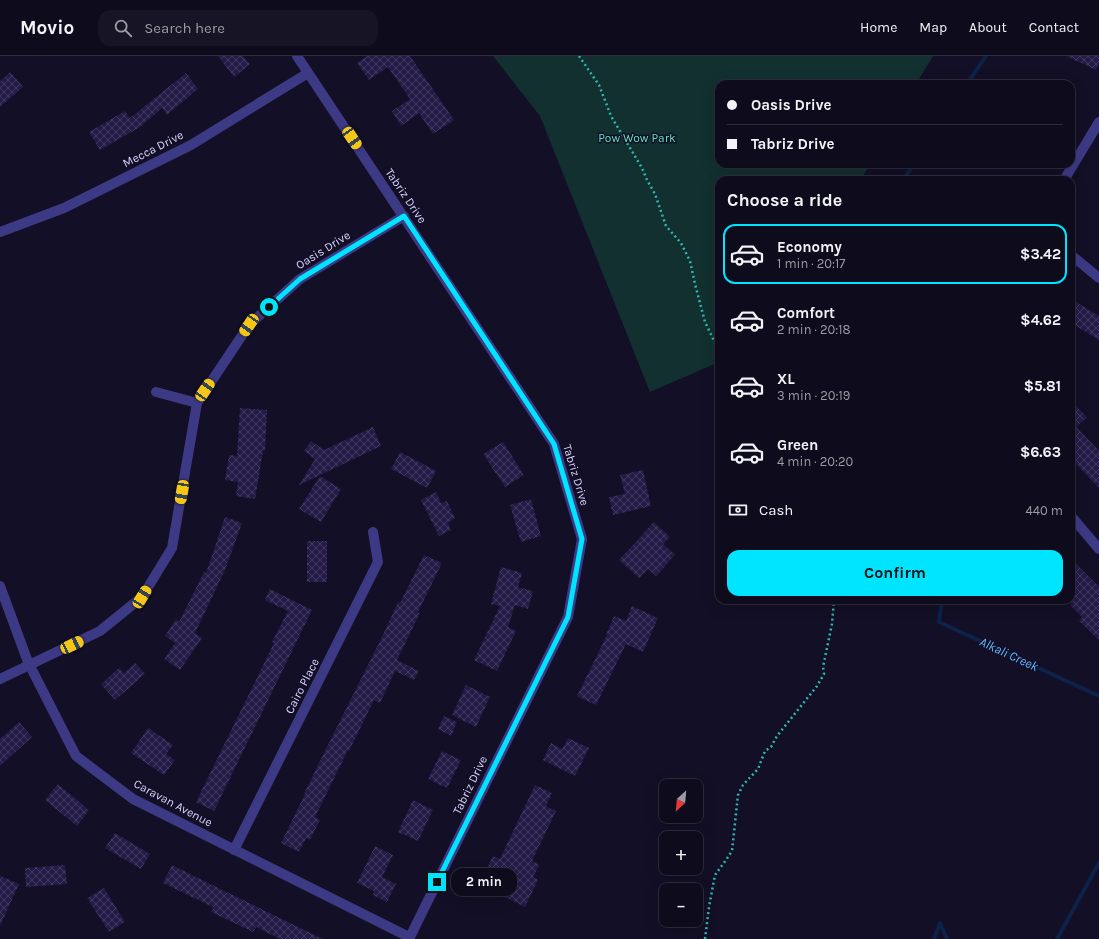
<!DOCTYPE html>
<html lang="en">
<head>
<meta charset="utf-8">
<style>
	body { margin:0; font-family:Karla,sans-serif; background:#171425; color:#f1f3f6; height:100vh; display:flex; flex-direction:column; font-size:15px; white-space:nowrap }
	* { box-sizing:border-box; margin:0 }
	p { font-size:13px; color:#9b9ba3 }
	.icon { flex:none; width:22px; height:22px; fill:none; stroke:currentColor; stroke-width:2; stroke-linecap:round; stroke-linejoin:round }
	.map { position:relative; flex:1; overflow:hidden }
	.drawer { position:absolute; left:715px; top:120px; width:360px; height:428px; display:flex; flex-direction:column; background:#0e0b1c; border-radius:12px; box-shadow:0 4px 16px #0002,0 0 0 1px #2e2b3b }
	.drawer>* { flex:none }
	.hud { position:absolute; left:715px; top:24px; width:360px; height:88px; border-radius:12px; box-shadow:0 4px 16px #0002,0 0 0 1px #2e2b3b; display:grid; align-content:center; height:88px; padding:0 12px; background:#0e0b1c }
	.needle { width:26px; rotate:206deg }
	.buttons { position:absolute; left:659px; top:723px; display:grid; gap:8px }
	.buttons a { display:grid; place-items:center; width:44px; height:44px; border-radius:8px; background:#0e0b1c; box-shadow:0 4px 16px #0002,0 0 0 1px #2e2b3b; font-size:20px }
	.end { position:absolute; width:18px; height:18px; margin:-9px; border:5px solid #00e5ff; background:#111; box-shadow:0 0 0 2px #111 }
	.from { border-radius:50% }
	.bubble { position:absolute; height:28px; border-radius:12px; background:#0e0b1c; box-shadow:0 4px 16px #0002,0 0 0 1px #2e2b3b; font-size:13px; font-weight:700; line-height:28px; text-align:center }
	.car { position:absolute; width:12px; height:24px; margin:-12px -6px; border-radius:5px; box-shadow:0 0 3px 1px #0007; background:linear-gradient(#f5c518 24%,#345 0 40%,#f5c518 0 76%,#345 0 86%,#f5c518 0) }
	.hud b { display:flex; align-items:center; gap:14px; height:38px; font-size:15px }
	.hud b+b { border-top:1px solid #2e2b3b }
	.hud i { width:10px; height:10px; background:#f1f3f6 }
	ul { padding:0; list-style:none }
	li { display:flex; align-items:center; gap:12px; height:60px; margin:0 8px 6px; padding:0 4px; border:2px solid transparent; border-radius:12px }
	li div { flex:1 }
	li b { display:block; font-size:15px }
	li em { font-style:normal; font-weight:700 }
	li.on { border-color:#00e5ff }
	li>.icon { width:36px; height:36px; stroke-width:1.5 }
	h2 { padding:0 12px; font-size:18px; line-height:48px }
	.pay { display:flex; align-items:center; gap:10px; height:44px; padding:0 12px; font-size:15px }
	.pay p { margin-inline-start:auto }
	.cta { display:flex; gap:8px; margin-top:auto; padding:8px 12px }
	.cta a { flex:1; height:46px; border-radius:12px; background:#00e5ff; color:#111; font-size:16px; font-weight:700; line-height:46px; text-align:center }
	header { display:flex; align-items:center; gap:24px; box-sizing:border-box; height:56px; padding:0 20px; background:#0e0b1c; border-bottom:1px solid #2e2b3b }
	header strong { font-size:19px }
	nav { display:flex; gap:22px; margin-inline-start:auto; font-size:14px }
	.search { width:280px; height:36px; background:#171425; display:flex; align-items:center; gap:10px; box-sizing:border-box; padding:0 14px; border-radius:12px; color:#9b9ba3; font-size:15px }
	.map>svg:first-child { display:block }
</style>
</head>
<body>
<header>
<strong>Movio</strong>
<div class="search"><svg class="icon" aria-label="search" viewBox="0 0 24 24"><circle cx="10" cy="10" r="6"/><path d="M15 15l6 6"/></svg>Search here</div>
<nav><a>Home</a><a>Map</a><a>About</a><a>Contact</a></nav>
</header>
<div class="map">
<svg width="1099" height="883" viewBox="0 0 1099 883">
	<defs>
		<pattern id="building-cross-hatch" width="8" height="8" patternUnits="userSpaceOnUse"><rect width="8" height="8" fill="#241b47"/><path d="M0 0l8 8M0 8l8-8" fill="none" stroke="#433b63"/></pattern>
	</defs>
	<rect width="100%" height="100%" fill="#130f26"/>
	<path fill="#12302f" d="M 493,0 L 933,0 L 916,28 L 719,28 L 719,108 L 870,108 L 861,124 L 719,124 L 719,306 L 650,336 L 540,60 Z"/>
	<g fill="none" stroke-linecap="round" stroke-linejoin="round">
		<path stroke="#0c2248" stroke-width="4" d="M 967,28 L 986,0
			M 903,124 L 914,108
			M 942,544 L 939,566 L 1099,640
			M 934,883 L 940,867 L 947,883
			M 1057,883 L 1099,807"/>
	</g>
	<path fill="url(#building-cross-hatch)" d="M 218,0 L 243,0 L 250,8 L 234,21 Z
		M 367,0 L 410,0 L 454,64 L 433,78 L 419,57 L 401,70 L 392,55 L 410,43 L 388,11 L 369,24 L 357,7 Z
		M 1066,0 L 1099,0 L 1099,7 L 1096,14 Z
		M 10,16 L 23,31 L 0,51 L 0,25 Z
		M 186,17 L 198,33 L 167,59 L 162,52 L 140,71 L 100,94 L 89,76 L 125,55 L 130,62 Z
		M 1071,243 L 1099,260 L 1099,284 L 1071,267 Z
		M 1071,345 L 1087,361 L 1076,371 L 1099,395 L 1099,432 L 1071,403 Z
		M 240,352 L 267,354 L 265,395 L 263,395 L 255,443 L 236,440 L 238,426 L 225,424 L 229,399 L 237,400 Z
		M 373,371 L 381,390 L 299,429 L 315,403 L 304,395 L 311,385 L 324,394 Z
		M 503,386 L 524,419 L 505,431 L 483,398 Z
		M 400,396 L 436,415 L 427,432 L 391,413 Z
		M 643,414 L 651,450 L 613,459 L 609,441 L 625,438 L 620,419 Z
		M 320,420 L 341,433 L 321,466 L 299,453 Z
		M 436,436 L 441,447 L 447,445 L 455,462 L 448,467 L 451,474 L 439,480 L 421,444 Z
		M 531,443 L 541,480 L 521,486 L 510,449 Z
		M 225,461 L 242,467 L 225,514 L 195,577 L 202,582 L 180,614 L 164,603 L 175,587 L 165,580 L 176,563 L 179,566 L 204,516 L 206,517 Z
		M 654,466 L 670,481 L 663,488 L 675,499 L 656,520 L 648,513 L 639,522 L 619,504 Z
		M 307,485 L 327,485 L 327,526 L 307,526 Z
		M 424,499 L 442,507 L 418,556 L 420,557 L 397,604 L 419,615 L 414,624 L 395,615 L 380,647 L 374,644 L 349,695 L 348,694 L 315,761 L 320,764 L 310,784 L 306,782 L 299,796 L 281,787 L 305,738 L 304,738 L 322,701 L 381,583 L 398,546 L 400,547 Z
		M 1071,503 L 1099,531 L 1099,584 L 1079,565 L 1082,561 L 1071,550 Z
		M 501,511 L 522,517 L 518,531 L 533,535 L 528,553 L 515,549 L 508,571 L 516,575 L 497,615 L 474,604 L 500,550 L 491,548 Z
		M 270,533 L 312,554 L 214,755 L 196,746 L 274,587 L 272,586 L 288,555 L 265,544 Z
		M 632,550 L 658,562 L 643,596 L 626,588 L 596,649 L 577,640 L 607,579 L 606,579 L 614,560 L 626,565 Z
		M 135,607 L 145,618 L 115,644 L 101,628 L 119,612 L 124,617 Z
		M 466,629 L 490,641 L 476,671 L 452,659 Z
		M 444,660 L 457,666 L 451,680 L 438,673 Z
		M 19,666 L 32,681 L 0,710 L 0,683 Z
		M 148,672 L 173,689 L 166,698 L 175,704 L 164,719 L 131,697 Z
		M 568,682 L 589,692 L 575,720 L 543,704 L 551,687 L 562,693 Z
		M 442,695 L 461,704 L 447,732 L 428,723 Z
		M 58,728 L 89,754 L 77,770 L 45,744 Z
		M 535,729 L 552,737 L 546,750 L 556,755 L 532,805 L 539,809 L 533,821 L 538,824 L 525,851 L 505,841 L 510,830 L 484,818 L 493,800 L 500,803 Z
		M 413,744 L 433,754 L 418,785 L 398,776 Z
		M 115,777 L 150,798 L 141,813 L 105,792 Z
		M 375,790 L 393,799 L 382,821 L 396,828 L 387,846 L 373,839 L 374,835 L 357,827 Z
		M 65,809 L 67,828 L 26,831 L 25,812 Z
		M 172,809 L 208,827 L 323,883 L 280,883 L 256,871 L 253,876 L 211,856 L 213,851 L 163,827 Z
		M 0,820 L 19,828 L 0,870 Z
		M 104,832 L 125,866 L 109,876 L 87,842 Z"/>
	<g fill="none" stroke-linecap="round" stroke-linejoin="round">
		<path stroke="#2fb8b0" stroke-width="2.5" stroke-dasharray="2 3" stroke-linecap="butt" d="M 579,0 L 599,29 L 611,60 L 642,112 L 647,124 L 655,138 L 666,170 L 681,187 L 690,205 L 695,228 L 705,266 L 719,295
			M 705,883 L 709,851 L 715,819 L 726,804 L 732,795 L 738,739 L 743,729 L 758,713 L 765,695 L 771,691 L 777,680 L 817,630 L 824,618 L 823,611 L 832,568 L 834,544"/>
		<path stroke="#3d3a85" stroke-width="10" d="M 297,0 L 554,388 L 582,483 L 568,561 L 409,883
			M 1064,124 L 1099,66
			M 0,176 L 64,152 L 191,89 L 308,17
			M 1071,199 L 1099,222
			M 156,336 L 197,347
			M 1071,460 L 1099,493
			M 0,530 L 28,606 L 76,700 L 133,743 L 409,881
			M 0,623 L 100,575 L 142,541 L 172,492 L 197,347 L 249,269 L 300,223 L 404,160
			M 234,794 L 378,506 L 373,476"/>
	</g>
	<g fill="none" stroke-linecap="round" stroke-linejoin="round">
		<path stroke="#00e5ff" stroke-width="5" d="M 269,251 L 300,223 L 404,160 L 554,388 L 582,483 L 568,561 L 437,826"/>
	</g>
	<g text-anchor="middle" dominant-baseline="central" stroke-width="3" stroke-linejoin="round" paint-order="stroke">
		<g font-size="12" fill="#5fe0c0" stroke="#130f26">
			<text x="637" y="82">Pow Wow Park</text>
		</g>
		<g font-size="12" fill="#d9d4ff" stroke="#130f26">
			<text transform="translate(153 93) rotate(-27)">Mecca Drive</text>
			<text transform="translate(406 140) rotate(56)">Tabriz Drive</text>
			<text transform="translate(323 194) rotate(-32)">Oasis Drive</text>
			<text transform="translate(576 419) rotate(73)">Tabriz Drive</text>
			<text transform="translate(302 630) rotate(-63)">Cairo Place</text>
			<text transform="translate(470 729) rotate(-64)">Tabriz Drive</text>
			<text transform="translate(173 747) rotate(28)">Caravan Avenue</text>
		</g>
		<g font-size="13" font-style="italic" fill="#62b6ff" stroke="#130f26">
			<text transform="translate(1009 598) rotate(25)">Alkali Creek</text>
		</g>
	</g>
</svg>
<div class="buttons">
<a><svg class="needle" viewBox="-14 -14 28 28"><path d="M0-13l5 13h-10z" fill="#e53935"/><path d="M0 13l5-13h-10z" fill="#9b9ba3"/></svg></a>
<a>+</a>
<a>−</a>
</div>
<i class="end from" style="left:269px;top:251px"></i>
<i class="end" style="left:437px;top:826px"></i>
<div class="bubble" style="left:451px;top:812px;width:66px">2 min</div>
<i class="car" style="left:352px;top:82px;rotate:146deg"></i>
<i class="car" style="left:249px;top:269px;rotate:214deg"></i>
<i class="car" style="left:205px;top:334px;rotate:34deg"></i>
<i class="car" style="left:182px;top:436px;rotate:190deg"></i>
<i class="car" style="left:142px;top:541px;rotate:31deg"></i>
<i class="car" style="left:72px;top:589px;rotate:65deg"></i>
<div class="hud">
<b><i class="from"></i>Oasis Drive</b>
<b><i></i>Tabriz Drive</b>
</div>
<section class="drawer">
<h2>Choose a ride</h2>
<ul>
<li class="on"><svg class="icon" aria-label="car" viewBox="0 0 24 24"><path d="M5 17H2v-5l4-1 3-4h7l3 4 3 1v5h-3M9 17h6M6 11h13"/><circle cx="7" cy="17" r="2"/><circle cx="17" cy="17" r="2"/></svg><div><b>Economy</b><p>1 min · 20:17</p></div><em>$3.42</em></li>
<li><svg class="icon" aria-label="car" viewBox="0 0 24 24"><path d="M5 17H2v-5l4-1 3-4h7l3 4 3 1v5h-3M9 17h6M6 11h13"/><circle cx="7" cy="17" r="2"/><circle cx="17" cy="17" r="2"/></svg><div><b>Comfort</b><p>2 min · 20:18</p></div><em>$4.62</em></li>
<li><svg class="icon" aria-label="car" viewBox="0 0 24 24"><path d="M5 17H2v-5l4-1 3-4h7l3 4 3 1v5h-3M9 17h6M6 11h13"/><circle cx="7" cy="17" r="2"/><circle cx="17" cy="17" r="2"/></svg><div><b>XL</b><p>3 min · 20:19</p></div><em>$5.81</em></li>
<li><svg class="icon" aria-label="car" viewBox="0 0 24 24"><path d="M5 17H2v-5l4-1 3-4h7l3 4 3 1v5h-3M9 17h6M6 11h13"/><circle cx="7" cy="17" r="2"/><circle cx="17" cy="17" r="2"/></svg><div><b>Green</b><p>4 min · 20:20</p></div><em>$6.63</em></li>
</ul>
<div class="pay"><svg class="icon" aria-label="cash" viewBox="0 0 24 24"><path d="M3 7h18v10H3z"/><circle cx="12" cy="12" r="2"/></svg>Cash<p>440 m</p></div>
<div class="cta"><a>Confirm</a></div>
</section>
</div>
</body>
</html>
